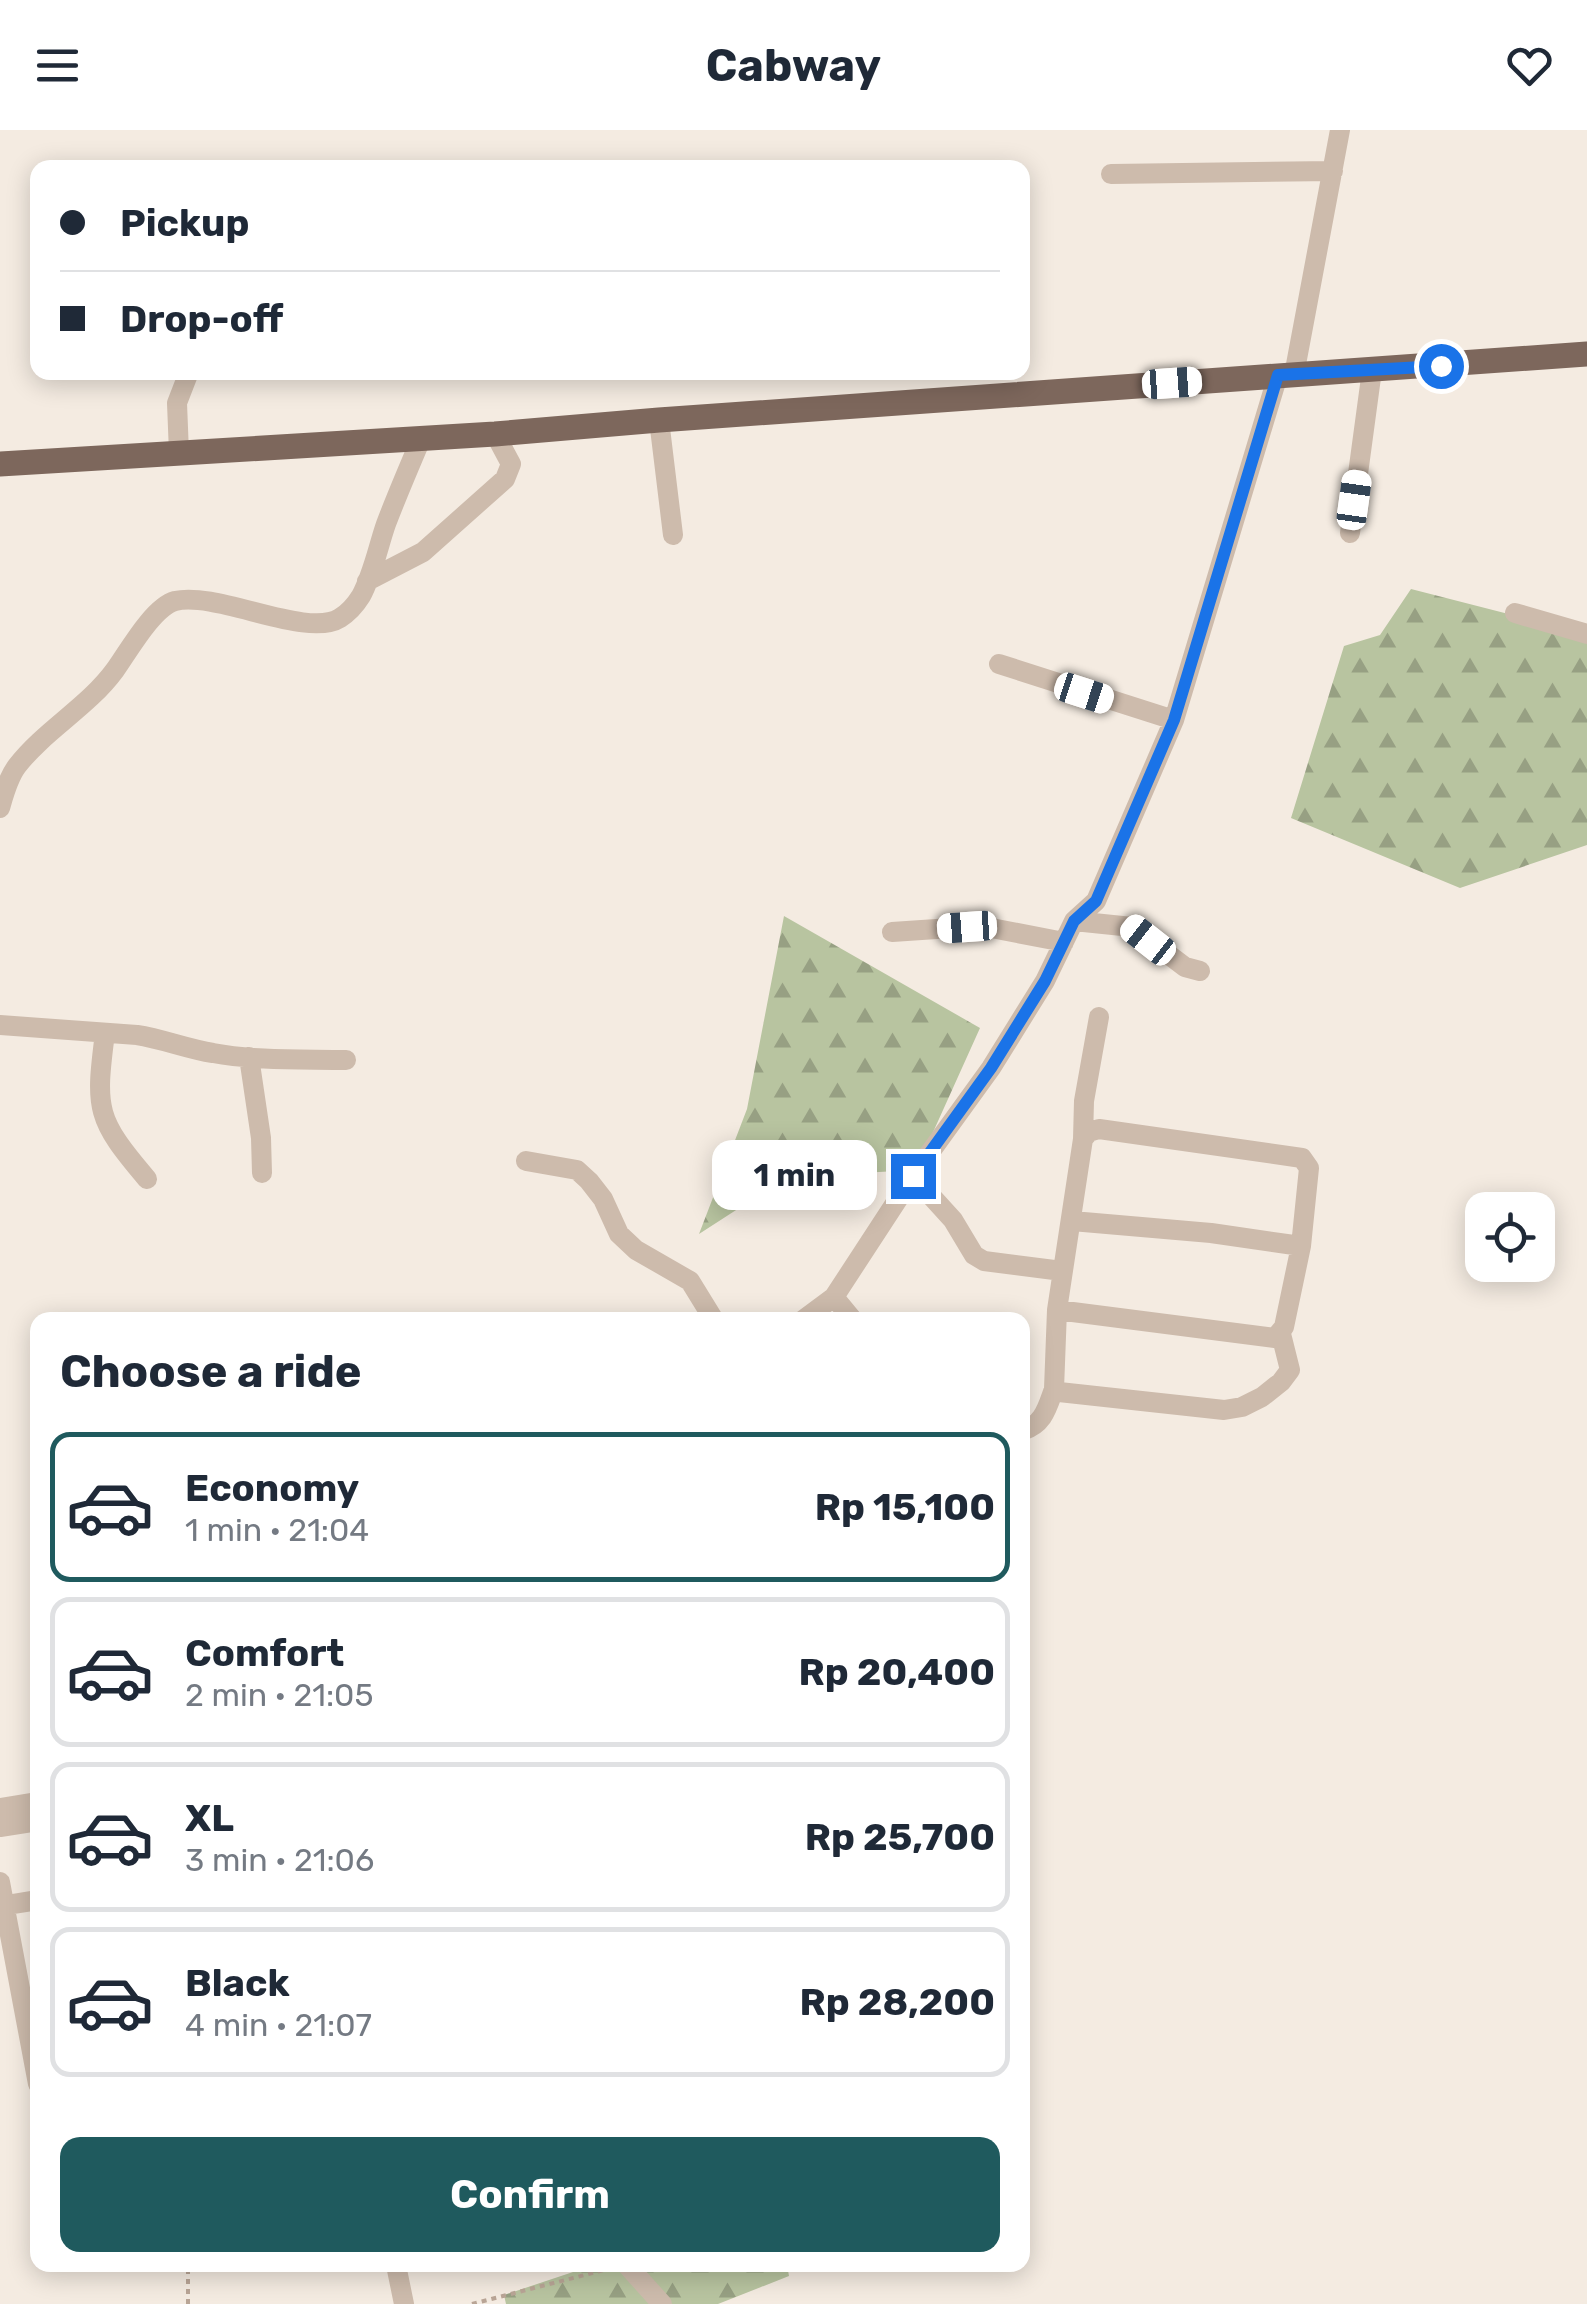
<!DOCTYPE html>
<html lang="en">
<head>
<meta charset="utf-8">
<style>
	body { margin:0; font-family:Rubik,sans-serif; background:#f6f6f7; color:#1f2937; height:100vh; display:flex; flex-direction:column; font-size:38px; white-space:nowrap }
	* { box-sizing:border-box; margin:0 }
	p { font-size:32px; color:#747a83 }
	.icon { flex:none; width:55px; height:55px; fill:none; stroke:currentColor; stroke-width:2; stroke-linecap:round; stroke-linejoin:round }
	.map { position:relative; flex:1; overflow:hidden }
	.details { position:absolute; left:30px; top:1182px; width:1000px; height:960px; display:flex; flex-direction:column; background:#fff; border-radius:20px; box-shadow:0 5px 25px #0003 }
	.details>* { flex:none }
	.banner { position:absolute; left:30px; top:30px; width:1000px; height:220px; border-radius:20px; box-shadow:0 5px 25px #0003; display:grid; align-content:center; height:220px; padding:0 30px; background:#fff }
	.tools { position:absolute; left:1465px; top:1062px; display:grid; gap:20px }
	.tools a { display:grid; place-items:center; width:90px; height:90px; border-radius:20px; background:#fff; box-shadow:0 5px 25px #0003; font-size:50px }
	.end { position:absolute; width:45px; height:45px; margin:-22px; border:12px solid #1a73e8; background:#fff; box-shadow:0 0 0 5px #fff }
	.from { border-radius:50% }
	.bubble { position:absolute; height:70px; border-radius:20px; background:#fff; box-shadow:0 5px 25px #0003; font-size:32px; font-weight:700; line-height:70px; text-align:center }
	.car { position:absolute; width:30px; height:60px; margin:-30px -15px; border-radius:12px; box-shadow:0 0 8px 2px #0007; background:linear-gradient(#fff 24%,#345 0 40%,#fff 0 76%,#345 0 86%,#fff 0) }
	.banner b { display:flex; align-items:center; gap:35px; height:95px; font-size:38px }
	.banner b+b { border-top:2px solid #e0e1e3 }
	.banner i { width:25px; height:25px; background:#1f2937 }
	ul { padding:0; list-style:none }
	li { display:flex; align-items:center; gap:30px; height:150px; margin:0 20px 15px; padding:0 10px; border:5px solid #e0e1e3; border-radius:20px }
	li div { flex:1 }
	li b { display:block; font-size:38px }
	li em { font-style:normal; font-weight:700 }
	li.on { border-color:#1f5a5e }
	li>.icon { width:90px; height:90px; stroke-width:1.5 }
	h2 { padding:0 30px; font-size:45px; line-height:120px }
	.action { display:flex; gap:20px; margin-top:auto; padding:20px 30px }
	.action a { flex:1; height:115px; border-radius:20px; background:#1f5a5e; color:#fff; font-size:40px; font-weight:700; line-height:115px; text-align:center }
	header { display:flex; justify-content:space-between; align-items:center; height:130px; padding:0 30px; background:#fff; font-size:45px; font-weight:700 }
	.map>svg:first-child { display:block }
</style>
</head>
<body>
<header><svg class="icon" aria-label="menu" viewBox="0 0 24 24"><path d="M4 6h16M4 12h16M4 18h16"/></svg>Cabway<svg class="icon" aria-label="heart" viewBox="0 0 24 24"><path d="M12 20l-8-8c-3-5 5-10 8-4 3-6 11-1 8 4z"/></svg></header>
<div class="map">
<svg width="1587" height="2174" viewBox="0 0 1587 2174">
	<defs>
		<pattern id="forest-firs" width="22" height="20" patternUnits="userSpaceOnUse" patternTransform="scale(2.5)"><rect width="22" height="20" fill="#b8c4a0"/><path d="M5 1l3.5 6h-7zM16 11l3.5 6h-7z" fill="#97a083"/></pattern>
	</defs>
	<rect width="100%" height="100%" fill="#f4ebe1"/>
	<path fill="url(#forest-firs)" d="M 1411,459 L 1587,504 L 1587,715 L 1460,758 L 1291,688 L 1344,516 L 1380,505 Z
		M 784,786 L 980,898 L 916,1040 L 787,1047 L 699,1104 L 747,979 Z
		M 594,2135 L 787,2135 L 789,2146 L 718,2174 L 506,2174 L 504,2165 Z"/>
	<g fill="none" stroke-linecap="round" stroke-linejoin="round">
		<path stroke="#b9a596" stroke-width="4" stroke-dasharray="5 5" stroke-linecap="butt" d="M 188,2174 L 188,2135
			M 472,2174 L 608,2139"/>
		<path stroke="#cdbbac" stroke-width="20" d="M 1111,44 L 1333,41
			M 1294,245 L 1340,0
			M 659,290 L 673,405
			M 179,323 L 177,273 L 189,242
			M 1350,403 L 1372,240
			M 367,451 L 423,422 L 505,349 L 511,334 L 495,304
			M 1515,483 L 1587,504
			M 999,534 L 1174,590
			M 0,678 C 4,664 8,648 17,636 C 45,600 88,577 115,540 C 128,522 153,477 175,471 C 217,461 307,509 340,488 C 348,483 356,474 361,466 C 373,444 378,417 386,394 C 397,365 409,337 421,309
			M 1074,791 L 1132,797 L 1185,837 L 1200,841
			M 892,802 L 981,796 L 1064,812
			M 0,895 L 137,905 C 163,909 187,919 213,923 C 257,931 302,929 346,930
			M 105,903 C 95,980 96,989 147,1049
			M 249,927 L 261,1008 L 262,1043
			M 1083,1009 L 1084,971 L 1099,887
			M 526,1031 L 577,1040 L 589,1051 L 603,1069 L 619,1104 L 636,1120 L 690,1151 L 714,1190
			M 913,1046 L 953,1090 L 974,1125 L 984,1131 L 1062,1141
			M 834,1167 L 853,1190
			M 1057,1180 L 1275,1208 L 1284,1197 L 1301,1116 L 1211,1103 L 1072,1091
			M 803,1190 L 834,1167 L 913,1046 L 991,938 L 1045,851 L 1074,791 L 1096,771 L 1174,590 L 1278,245
			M 1281,1204 L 1290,1240 L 1281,1252 L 1262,1267 L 1242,1277 L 1224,1280 L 1059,1262 L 1054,1259 L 1057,1180 L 1083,1009 L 1089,1002 L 1099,999 L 1302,1028 L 1309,1038 L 1301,1116
			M 1022,1301 C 1044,1294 1047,1278 1054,1259
			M 0,1678 L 38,1672
			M 0,1697 L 38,1691
			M 0,1752 L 38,1954
			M 0,1776 L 38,1770
			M 396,2135 L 404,2174
			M 627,2135 L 662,2174"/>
		<path stroke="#7d675c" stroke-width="25" d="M 0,334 L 495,304 L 659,290 L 1587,224"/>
	</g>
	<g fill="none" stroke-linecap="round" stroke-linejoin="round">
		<path stroke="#1a73e8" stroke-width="12" d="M 913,1046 L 991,938 L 1045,851 L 1074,791 L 1096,771 L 1174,590 L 1278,245 L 1441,236"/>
	</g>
</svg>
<div class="tools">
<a><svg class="icon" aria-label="locate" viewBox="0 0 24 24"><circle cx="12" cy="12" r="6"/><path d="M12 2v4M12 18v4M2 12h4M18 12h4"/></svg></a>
</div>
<i class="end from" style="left:1441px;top:236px"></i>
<i class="end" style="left:913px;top:1046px"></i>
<div class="bubble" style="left:712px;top:1010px;width:165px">1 min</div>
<i class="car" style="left:1172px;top:253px;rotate:86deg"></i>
<i class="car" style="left:1354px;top:370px;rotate:8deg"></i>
<i class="car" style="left:1084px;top:563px;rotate:108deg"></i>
<i class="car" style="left:967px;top:797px;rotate:266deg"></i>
<i class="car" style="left:1148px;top:810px;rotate:308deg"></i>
<div class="banner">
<b><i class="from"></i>Pickup</b>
<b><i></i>Drop-off</b>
</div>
<section class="details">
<h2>Choose a ride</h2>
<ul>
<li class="on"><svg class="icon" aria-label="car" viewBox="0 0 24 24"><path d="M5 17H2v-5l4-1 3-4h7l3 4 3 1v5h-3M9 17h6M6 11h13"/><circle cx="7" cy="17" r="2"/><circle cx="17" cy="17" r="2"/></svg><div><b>Economy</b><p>1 min · 21:04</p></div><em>Rp 15,100</em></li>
<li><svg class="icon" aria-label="car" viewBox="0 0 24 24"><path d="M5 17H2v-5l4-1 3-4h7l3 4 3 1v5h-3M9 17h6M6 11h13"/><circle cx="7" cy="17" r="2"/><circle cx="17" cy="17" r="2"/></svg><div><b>Comfort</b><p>2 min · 21:05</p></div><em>Rp 20,400</em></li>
<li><svg class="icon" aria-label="car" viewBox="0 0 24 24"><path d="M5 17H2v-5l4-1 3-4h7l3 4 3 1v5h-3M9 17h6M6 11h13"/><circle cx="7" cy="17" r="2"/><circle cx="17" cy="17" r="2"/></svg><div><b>XL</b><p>3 min · 21:06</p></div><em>Rp 25,700</em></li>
<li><svg class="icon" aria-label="car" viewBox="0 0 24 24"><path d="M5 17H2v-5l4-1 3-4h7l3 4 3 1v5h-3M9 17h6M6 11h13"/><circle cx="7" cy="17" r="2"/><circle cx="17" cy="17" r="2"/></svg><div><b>Black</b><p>4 min · 21:07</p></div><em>Rp 28,200</em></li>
</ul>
<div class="action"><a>Confirm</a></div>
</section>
</div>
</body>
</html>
